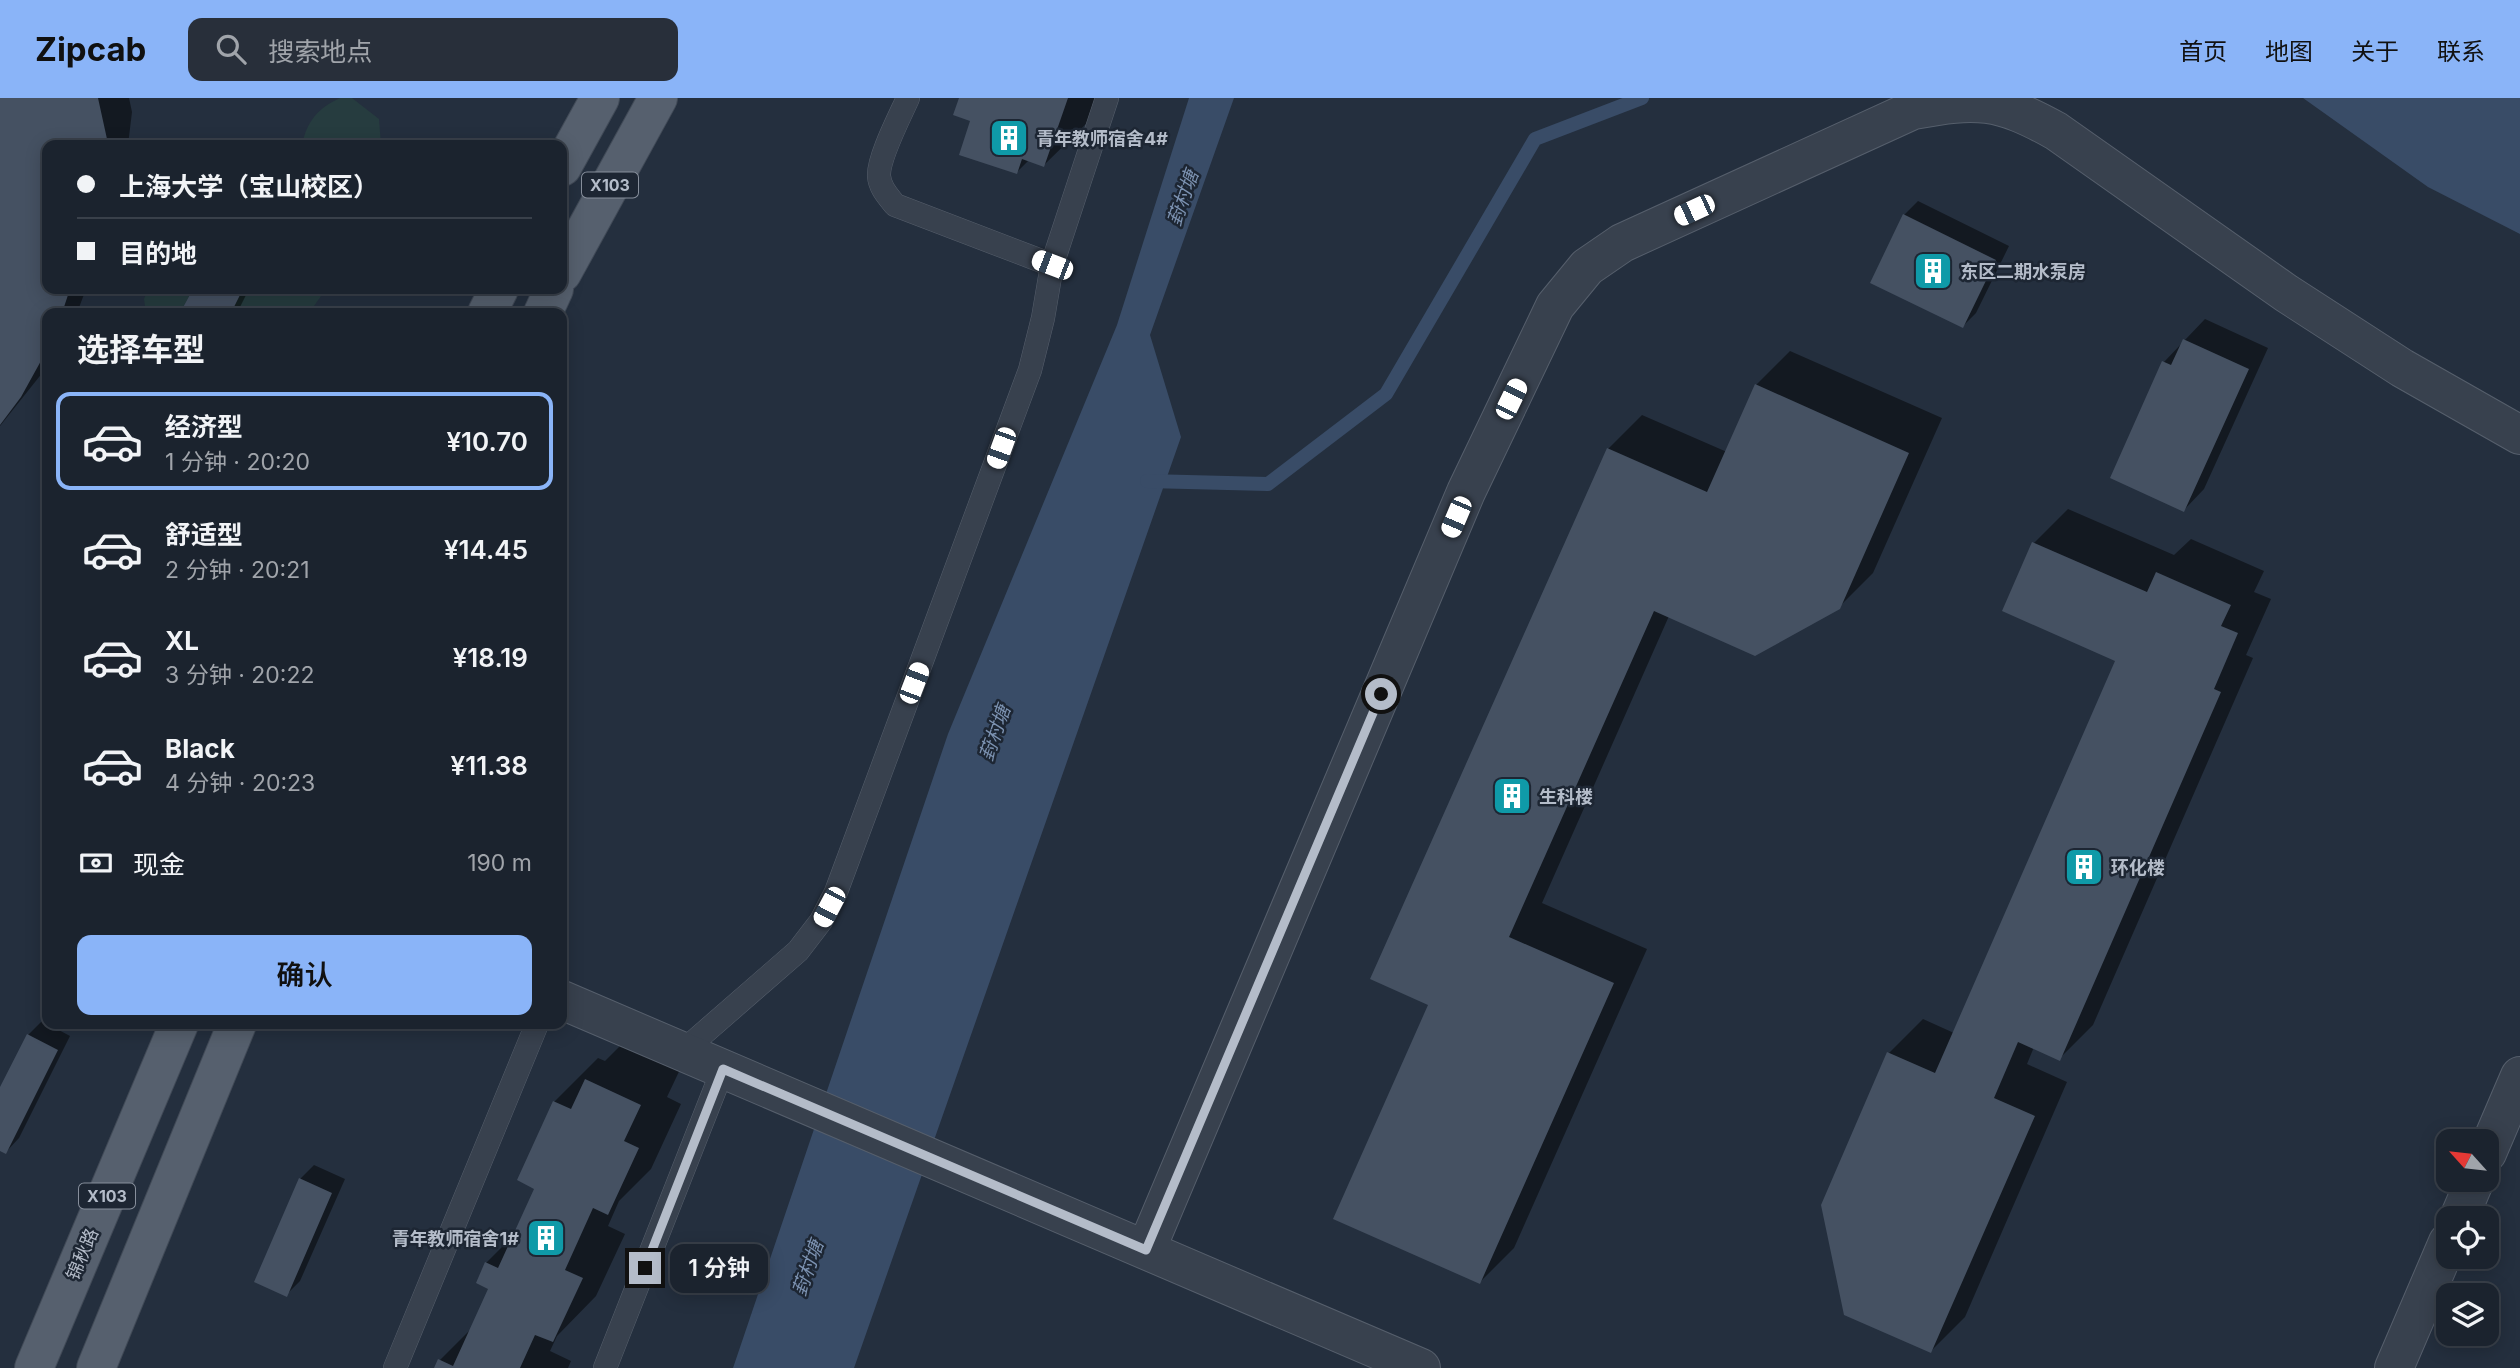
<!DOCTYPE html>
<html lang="zh">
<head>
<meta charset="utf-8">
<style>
	body { margin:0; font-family:Inter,"Noto Sans SC",sans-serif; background:#282f3a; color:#f1f3f6; height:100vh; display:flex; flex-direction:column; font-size:26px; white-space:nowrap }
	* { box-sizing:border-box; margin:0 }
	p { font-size:23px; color:#a0a4aa }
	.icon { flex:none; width:38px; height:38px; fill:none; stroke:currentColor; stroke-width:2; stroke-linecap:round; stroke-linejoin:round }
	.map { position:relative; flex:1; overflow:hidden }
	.sheet { position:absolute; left:42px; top:210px; width:525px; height:721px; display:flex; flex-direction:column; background:#1b232e; border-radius:14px; box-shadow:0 4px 18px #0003,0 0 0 2px #39404a }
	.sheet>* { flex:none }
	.banner { position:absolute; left:42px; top:42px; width:525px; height:154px; border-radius:14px; box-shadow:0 4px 18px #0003,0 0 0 2px #39404a; display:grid; align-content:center; height:154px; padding:0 35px; background:#1b232e }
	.needle { width:46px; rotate:297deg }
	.tools { position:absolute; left:2436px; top:1031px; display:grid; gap:14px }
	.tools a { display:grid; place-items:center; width:63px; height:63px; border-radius:14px; background:#1b232e; box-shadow:0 4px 18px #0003,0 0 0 2px #39404a; font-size:35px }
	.end { position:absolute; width:32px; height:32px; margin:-16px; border:9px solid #b4bcc9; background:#111; box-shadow:0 0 0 4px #111 }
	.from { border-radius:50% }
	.bubble { position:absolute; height:49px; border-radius:14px; background:#1b232e; box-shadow:0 4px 18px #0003,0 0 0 2px #39404a; font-size:23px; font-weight:600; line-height:49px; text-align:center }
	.car { position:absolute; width:21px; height:42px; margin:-21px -10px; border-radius:9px; box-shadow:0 0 5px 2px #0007; background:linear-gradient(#fff 24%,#345 0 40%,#fff 0 76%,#345 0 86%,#fff 0) }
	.banner b { display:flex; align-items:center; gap:24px; height:66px; font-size:26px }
	.banner b+b { border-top:2px solid #39404a }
	.banner i { width:18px; height:18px; background:#f1f3f6 }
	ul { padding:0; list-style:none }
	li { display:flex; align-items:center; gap:21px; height:98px; margin:0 14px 10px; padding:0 21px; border:4px solid transparent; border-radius:14px }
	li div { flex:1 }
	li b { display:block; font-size:26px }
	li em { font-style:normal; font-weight:600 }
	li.selected { border-color:#8ab4f8 }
	li>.icon { width:63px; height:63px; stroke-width:1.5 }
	h2 { padding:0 35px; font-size:32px; line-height:84px }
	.pay { display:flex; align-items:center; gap:18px; height:77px; padding:0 35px; font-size:26px }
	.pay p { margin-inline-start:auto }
	.primary-button { display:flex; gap:14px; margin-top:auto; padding:14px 35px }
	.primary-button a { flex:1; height:80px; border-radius:14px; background:#8ab4f8; color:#111; font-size:28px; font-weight:600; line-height:80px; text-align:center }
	header { display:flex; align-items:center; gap:42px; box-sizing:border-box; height:98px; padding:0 35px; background:#8ab4f8; color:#111 }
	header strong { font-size:33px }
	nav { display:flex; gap:38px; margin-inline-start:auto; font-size:24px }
	.search { width:490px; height:63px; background:#282f3a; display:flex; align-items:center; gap:18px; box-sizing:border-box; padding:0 24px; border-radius:14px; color:#a0a4aa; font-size:26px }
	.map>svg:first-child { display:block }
</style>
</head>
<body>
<header>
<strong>Zipcab</strong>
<div class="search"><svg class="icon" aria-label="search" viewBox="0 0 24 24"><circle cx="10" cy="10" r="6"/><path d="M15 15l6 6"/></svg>搜索地点</div>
<nav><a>首页</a><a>地图</a><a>关于</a><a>联系</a></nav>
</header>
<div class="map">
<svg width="2520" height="1270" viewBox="0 0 2520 1270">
	<rect width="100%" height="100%" fill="#242f3e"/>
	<path fill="#263c3f" d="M 340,0 L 352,0 L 379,21 L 381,47 L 302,47 C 307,23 318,10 340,0 Z
		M 148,191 L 193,191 L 180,215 L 146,215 L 144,201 Z
		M 243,191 L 326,191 L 309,215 L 231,215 Z"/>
	<path fill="#394c67" d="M 1189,0 L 1234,0 L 1150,237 L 1181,339 L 854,1270 L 733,1270 L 948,636 L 1117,227 Z
		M 2303,0 L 2520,0 L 2520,136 L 2428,89 Z"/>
	<path fill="#0007" d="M 0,0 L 129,0 L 132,14 L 128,47 L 47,47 L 47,191 L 86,191 L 77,215 L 47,215 L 47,269 L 0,328 Z
		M 960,0 L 1096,0 L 1088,24 L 1044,67 L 1029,62 L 1017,74 L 972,22 Z
		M 1918,103 L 2009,148 L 1976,215 L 1963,228 L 1904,117 Z
		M 194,191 L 249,191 L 237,215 L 182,215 Z
		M 2205,221 L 2268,250 L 2204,391 L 2184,412 L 2164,264 Z
		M 1790,253 L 1942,320 L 1873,475 L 1839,509 L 1669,518 L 1542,805 L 1647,851 L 1514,1150 L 1480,1184 L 1430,906 L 1608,351 L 1642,317 L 1727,354 L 1756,287 Z
		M 2068,411 L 2174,457 L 2191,441 L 2264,473 L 2254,494 L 2271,501 L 2246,557 L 2253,560 L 2093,927 L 2059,961 L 2034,949 L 2027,966 L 2067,984 L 1965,1219 L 1931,1253 L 1889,955 L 1923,921 L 1954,935 L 2117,562 L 2034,445 Z
		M 42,923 L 70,938 L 19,1040 L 6,1054 L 0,1051 L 0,993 L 28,937 Z
		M 630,938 L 684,963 L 667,999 L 681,1006 L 651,1071 L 619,1103 L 608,1128 L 625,1136 L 596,1198 L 557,1238 L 550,1253 L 571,1263 L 568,1270 L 436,1270 L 440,1262 L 472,1230 L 491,1190 L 486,1165 L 516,1135 L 537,1090 L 554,1004 L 598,960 L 605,963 Z
		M 314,1067 L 345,1081 L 300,1183 L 286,1197 L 300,1081 Z"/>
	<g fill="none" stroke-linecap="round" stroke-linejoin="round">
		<path stroke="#394c67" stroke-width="14" d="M 1147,383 L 1268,386 L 1386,296 L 1535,41 L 1642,0"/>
	</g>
	<path fill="#455162" d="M 0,0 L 98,0 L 107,41 L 107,47 L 47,47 L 47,191 L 70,191 L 62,215 L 47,215 L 47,252 L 21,299 L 0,327 Z
		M 959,0 L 1068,0 L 1044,69 L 1022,61 L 1017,76 L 959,57 L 970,23 L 953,17 Z
		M 1903,116 L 1996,162 L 1963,230 L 1870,185 Z
		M 193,191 L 243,191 L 231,215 L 180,215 Z
		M 2183,241 L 2249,271 L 2184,414 L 2110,380 L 2162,263 L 2171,267 Z
		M 1755,286 L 1909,355 L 1840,511 L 1755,558 L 1654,513 L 1509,839 L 1614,885 L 1480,1186 L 1333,1121 L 1428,907 L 1370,881 L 1607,350 L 1707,394 Z
		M 2032,444 L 2147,494 L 2156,474 L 2231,507 L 2221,528 L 2238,535 L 2214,591 L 2221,594 L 2060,963 L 2018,944 L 1994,1000 L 2035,1018 L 1931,1255 L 1844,1217 L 1821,1107 L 1887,954 L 1935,975 L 2115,563 L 2002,513 Z
		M 27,936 L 58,952 L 6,1056 L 0,1053 L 0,989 Z
		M 585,981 L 641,1007 L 624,1043 L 639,1050 L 608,1117 L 593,1110 L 565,1172 L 583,1180 L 553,1244 L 535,1237 L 520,1270 L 434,1270 L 438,1261 L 453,1268 L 488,1191 L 476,1185 L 485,1164 L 498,1170 L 534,1091 L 517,1082 L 553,1003 L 571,1011 Z
		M 299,1080 L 332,1095 L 287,1199 L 254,1184 Z"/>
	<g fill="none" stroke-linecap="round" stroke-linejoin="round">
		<g stroke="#565f6c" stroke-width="24">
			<path id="lane" d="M 908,0 C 900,18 878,60 879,78 C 880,90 888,98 895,107 L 1052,167
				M 682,954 L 798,853 L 821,823 L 836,794 L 1030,272 L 1043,220 L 1052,167 L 1107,0
				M 395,1270 L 537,926
				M 605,1270 L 723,971"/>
		</g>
		<g stroke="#565f6c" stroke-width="40">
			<path id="street" d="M 562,902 L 1421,1270
				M 2487,1055 L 2520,978
				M 2459,1120 L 2475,1082
				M 1146,1152 L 1466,394 L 1555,208 L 1587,169 L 1622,145 L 1913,12 C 1978,0 1998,1 2056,33 L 2286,195 L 2402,270 L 2520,337
				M 2394,1270 L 2448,1144"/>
		</g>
		<g stroke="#414a57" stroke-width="40">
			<path id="primary" d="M 562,69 L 600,0
				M 562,175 L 658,0
				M 487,215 L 499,191
				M 543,215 L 554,191
				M 34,1270 L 179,926
				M 96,1270 L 237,926"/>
		</g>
		<use href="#lane" stroke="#38414e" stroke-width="23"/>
		<use href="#street" stroke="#38414e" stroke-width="38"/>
		<use href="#primary" stroke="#56606e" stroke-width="38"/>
	</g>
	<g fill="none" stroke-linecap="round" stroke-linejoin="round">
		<path stroke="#b4bcc9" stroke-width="9" d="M 645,1170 L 723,971 L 1146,1152 L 1381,596"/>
	</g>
	<defs>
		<g id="building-square" transform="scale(2.0125)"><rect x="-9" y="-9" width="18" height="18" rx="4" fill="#0f9aa8" stroke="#1d2633"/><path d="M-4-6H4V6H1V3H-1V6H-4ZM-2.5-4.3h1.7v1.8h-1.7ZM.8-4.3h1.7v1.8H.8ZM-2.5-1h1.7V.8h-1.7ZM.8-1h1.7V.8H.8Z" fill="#fff"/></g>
	</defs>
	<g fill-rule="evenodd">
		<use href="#building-square" x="1009" y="40"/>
		<use href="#building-square" x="1933" y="173"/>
		<use href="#building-square" x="1512" y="698"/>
		<use href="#building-square" x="2084" y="769"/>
		<use href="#building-square" x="546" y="1140"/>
	</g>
	<g text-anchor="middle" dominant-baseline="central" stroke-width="5" stroke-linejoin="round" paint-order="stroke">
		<g fill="#1d2633" stroke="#878f9c" stroke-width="2">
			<rect x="582" y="74.5" width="56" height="25" rx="5"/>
			<rect x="79" y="1085.5" width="56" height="25" rx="5"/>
		</g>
		<g font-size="16" font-weight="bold" fill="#b4bcc9">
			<text x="610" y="87">X103</text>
			<text x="107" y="1098">X103</text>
		</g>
		<g font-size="18" font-weight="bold" fill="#b4bcc9" stroke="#1d2633" text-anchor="start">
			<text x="1036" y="40">青年教师宿舍4#</text>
			<text x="1960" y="173">东区二期水泵房</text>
			<text x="1539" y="698">生科楼</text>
			<text x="2111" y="769">环化楼</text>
			<text x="519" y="1140" text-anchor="end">青年教师宿舍1#</text>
		</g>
		<g font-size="18" fill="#b4bcc9" stroke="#1d2633">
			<text transform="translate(82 1156) rotate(-67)">锦秋路</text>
		</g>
		<g font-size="19" font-style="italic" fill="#7c92b1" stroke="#1d2633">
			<text transform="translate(1183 100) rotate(-71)">葑村塘</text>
			<text transform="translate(995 635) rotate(-71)">葑村塘</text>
			<text transform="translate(808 1170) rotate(-71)">葑村塘</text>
		</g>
	</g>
</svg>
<div class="tools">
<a><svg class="needle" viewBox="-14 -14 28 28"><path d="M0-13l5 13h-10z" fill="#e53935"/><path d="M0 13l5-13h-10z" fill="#a0a4aa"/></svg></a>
<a><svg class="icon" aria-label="locate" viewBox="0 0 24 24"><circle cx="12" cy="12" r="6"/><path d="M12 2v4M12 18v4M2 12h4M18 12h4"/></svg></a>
<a><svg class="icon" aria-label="layers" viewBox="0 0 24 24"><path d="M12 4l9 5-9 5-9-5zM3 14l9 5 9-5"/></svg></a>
</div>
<i class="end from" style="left:1381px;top:596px"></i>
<i class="end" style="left:645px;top:1170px"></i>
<div class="bubble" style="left:670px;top:1146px;width:98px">1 分钟</div>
<i class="car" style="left:1694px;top:112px;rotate:245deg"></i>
<i class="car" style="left:1052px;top:167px;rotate:291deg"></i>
<i class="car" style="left:1511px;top:301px;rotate:26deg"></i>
<i class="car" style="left:1001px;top:350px;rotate:200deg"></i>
<i class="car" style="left:1456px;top:419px;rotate:203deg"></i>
<i class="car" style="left:914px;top:585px;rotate:21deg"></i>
<i class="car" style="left:829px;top:809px;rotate:208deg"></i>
<div class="banner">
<b><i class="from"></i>上海大学（宝山校区）</b>
<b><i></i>目的地</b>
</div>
<section class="sheet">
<h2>选择车型</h2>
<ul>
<li class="selected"><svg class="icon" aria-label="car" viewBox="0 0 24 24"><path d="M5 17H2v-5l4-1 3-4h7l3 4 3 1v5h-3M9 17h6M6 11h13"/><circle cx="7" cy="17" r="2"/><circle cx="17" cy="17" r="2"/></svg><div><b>经济型</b><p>1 分钟 · 20:20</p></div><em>¥10.70</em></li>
<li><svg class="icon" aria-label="car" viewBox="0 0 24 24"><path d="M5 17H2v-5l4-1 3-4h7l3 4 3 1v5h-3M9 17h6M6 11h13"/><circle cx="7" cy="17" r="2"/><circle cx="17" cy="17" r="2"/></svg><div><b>舒适型</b><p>2 分钟 · 20:21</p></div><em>¥14.45</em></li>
<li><svg class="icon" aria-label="car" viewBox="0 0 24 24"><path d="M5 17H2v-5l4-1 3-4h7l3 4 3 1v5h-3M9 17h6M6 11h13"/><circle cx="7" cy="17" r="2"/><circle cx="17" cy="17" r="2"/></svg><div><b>XL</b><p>3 分钟 · 20:22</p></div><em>¥18.19</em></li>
<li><svg class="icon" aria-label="car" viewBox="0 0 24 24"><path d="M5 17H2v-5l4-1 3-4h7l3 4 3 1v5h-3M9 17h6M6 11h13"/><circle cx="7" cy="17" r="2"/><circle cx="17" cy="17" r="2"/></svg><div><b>Black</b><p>4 分钟 · 20:23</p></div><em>¥11.38</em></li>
</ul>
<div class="pay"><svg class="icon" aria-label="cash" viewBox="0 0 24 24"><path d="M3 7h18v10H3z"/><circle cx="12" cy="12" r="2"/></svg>现金<p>190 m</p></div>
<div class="primary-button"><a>确认</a></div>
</section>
</div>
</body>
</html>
